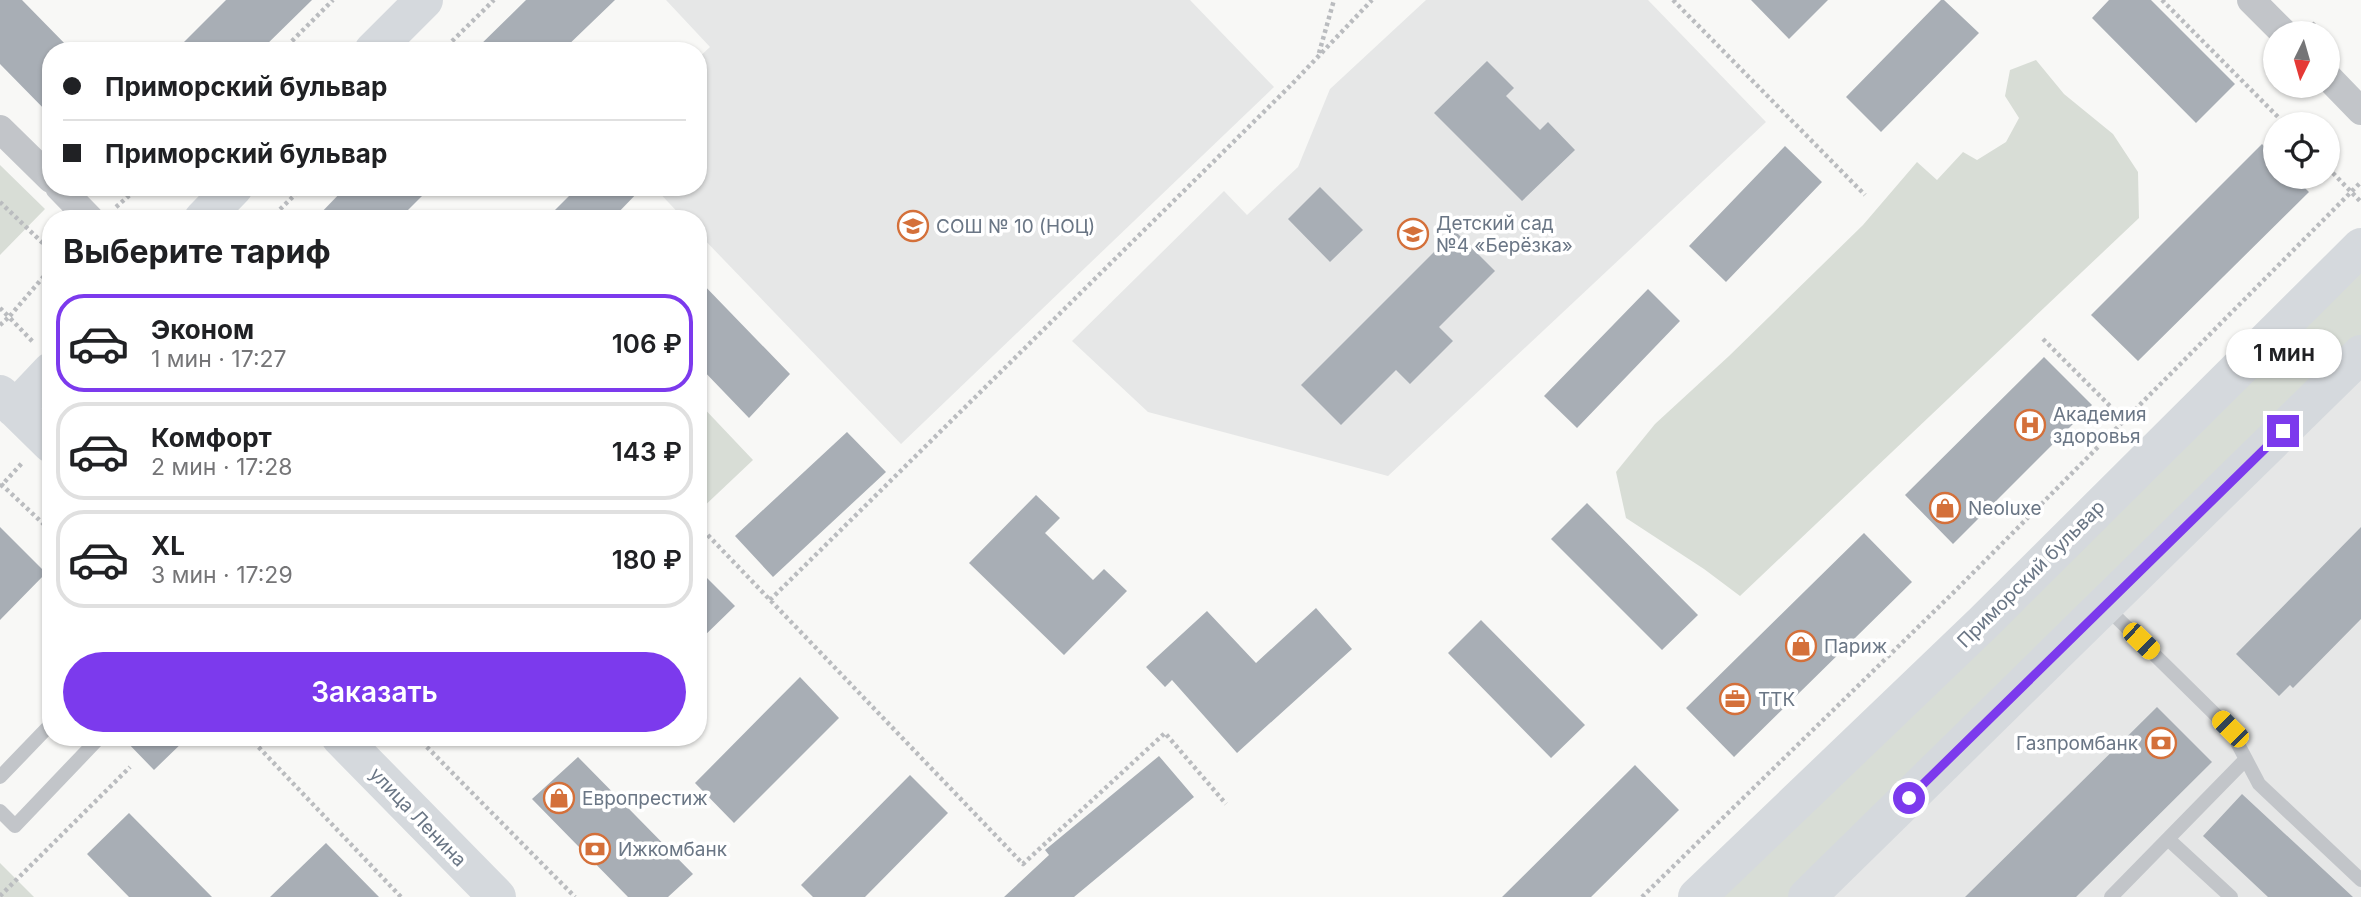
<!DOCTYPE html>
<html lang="ru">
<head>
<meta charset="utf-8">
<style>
	body { margin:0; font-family:Inter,sans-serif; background:#f2f2f2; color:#202124; height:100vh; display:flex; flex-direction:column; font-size:26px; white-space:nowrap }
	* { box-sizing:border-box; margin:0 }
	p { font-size:23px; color:#757577 }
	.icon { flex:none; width:38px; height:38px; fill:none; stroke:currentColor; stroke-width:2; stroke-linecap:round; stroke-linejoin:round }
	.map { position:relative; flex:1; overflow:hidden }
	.panel { position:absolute; left:42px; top:210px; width:665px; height:536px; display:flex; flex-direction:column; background:#fff; border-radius:28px; box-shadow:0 2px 5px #0004 }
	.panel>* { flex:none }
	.guide { position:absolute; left:42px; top:42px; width:665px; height:154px; border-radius:28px; box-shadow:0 2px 5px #0004; display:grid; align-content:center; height:154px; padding:0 21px; background:#fff }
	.needle { width:46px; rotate:185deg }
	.fabs { position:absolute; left:2263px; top:21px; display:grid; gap:14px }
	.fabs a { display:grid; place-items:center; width:77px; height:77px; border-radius:50%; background:#fff; box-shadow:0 2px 5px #0004; font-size:35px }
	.end { position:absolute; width:32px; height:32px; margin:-16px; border:9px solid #7c3aed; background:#fff; box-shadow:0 0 0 4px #fff }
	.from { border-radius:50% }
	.bubble { position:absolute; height:49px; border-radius:24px; background:#fff; box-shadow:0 2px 5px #0004; font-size:23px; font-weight:600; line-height:49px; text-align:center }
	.car { position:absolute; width:21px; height:42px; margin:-21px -10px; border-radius:9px; box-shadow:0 0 5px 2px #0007; background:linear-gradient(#f5c518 24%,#345 0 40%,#f5c518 0 76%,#345 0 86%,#f5c518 0) }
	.guide b { display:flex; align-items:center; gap:24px; height:66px; font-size:26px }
	.guide b+b { border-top:2px solid #e0e0e0 }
	.guide i { width:18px; height:18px; background:#202124 }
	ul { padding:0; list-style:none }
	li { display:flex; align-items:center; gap:21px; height:98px; margin:0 14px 10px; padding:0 7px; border:4px solid #e0e0e0; border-radius:28px }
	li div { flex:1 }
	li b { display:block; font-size:26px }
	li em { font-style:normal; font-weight:600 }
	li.current { border-color:#7c3aed }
	li>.icon { width:63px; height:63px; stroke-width:1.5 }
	h2 { padding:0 21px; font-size:32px; line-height:84px }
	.action { display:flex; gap:14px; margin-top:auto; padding:14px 21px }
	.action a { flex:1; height:80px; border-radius:42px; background:#7c3aed; color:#fff; font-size:28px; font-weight:600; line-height:80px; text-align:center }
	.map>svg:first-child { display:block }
</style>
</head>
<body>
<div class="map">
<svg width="2361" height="897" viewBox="0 0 2361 897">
	<rect width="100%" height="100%" fill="#f8f8f6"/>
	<path fill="#e6e7e7" d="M 666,0 L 1190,0 L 1274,87 L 901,444 L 698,233 L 698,219 L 684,219 L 654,187 L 698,187 L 698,58 L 710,47 Z
		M 1426,0 L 1648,0 L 1766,122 L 1388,476 L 1148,412 L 1072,341 L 1224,191 L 1247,215 L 1298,167 L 1330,89 Z
		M 2361,371 L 2361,897 L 1828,897 Z"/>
	<path fill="#d8ddd6" d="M 2036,60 L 2064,94 L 2113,134 L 2138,172 L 2139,218 L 1740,596 L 1704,569 L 1626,518 L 1616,472 L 1655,424 L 1729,356 L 1863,225 L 1917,162 L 1937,180 L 1963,152 L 1977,160 L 2006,142 L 2019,118 L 2005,96 L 2010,70 Z
		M 0,165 L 45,209 L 0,255 Z
		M 2361,247 L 2361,354 L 1807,897 L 1697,897 Z
		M 698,402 L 753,460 L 698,512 Z
		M 0,863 L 34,897 L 0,897 Z"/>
	<path fill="#a8aeb5" d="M 0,0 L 22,0 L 72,51 L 51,51 L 51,116 L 0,64 Z
		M 226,0 L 312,0 L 260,51 L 175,51 Z
		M 526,0 L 615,0 L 562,51 L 474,51 Z
		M 1751,0 L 1828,0 L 1789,39 Z
		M 1941,0 L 1944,0 L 1979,33 L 1881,132 L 1846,97 Z
		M 2109,0 L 2151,0 L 2235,84 L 2196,123 L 2092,18 Z
		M 1487,61 L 1514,88 L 1506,96 L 1540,130 L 1548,122 L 1575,150 L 1522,201 L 1434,113 Z
		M 2262,144 L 2275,158 L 2275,177 L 2294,177 L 2309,192 L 2138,361 L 2091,315 Z
		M 1785,146 L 1822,182 L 1726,282 L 1689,246 Z
		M 346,187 L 431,187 L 399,219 L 315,219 Z
		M 578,187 L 643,187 L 612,219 L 546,219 Z
		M 1320,187 L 1363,230 L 1330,262 L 1288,219 Z
		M 1455,231 L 1495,271 L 1439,327 L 1453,341 L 1410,384 L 1396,370 L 1341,425 L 1301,385 Z
		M 698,279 L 790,374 L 749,418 L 698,365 Z
		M 1648,289 L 1680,321 L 1577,428 L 1544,396 Z
		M 2044,357 L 2092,405 L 1953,544 L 1905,495 Z
		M 847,432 L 886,472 L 773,577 L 735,536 Z
		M 1036,495 L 1060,518 L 1045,533 L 1093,580 L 1104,569 L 1127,591 L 1064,655 L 969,563 Z
		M 1587,503 L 1698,615 L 1662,650 L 1551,539 Z
		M 0,527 L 46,573 L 0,620 Z
		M 2361,527 L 2361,619 L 2293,688 L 2290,685 L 2279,696 L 2236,654 Z
		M 1864,533 L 1912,582 L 1734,757 L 1686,708 Z
		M 698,569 L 735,606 L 698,642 Z
		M 1316,608 L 1352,649 L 1237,753 L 1172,680 L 1165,687 L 1146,667 L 1207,611 L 1256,663 Z
		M 1481,620 L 1585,725 L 1551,758 L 1448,653 Z
		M 800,677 L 839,718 L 734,823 L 695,783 Z
		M 2157,707 L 2212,762 L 2076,897 L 1965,897 Z
		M 122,737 L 188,737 L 154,770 Z
		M 1159,756 L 1194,797 L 1074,897 L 1004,897 L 1049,855 L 1045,850 Z
		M 578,757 L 693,874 L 668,897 L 628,897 L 532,799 Z
		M 1635,765 L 1679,810 L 1591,897 L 1502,897 Z
		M 910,775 L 948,813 L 865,897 L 813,897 L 801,885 Z
		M 2242,794 L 2353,897 L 2268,897 L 2203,836 Z
		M 129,813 L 212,897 L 129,897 L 87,854 Z
		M 326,843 L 379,897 L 270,897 Z"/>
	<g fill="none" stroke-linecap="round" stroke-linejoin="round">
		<path stroke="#babcbf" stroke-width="4.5" stroke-dasharray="3.5 3.5" stroke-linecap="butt" d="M 1673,0 L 1865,195
			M 2162,0 L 2285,124
			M 2312,23 L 2322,33
			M 2328,39 L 2337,48
			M 282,51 L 333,0
			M 442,51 L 494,0
			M 1319,53 L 1334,0
			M 2328,168 L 2361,202
			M 0,202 L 51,251
			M 116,207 L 139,187
			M 270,219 L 303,187
			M 0,308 L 9,317 L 51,268
			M 0,325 L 9,317 L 34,343
			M 2043,339 L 2124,420
			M 1,484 L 51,531
			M 0,487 L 23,462
			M 703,530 L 1023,864 L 1165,733 L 1226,804
			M 770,600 L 1292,84 L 1372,0
			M 249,737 L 401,897
			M 417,737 L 575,897
			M 0,896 L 130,767
			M 1642,897 L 1955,591 L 2361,182"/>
		<path stroke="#c2c5c9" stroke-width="14" d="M 2106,607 L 2230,729 L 2259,784 L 2361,880
			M 0,777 L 51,724
			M 0,811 L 15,826 L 100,737
			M 2168,839 L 2231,897
			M 2111,897 L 2246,759"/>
		<path stroke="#c2c5c9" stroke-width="28" d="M 2251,0 L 2284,33
			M 2328,77 L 2361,111
			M 0,129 L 51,179
			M 59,187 L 90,219"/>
		<path stroke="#d5d9dd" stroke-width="38" d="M 373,51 L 424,0
			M 203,219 L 234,187
			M 0,394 L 51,444
			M 15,409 L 51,371
			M 340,737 L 497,897
			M 1697,897 L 1983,623 L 2361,247
			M 1807,897 L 2361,354"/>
	</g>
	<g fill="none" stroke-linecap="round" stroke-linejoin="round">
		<path stroke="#7c3aed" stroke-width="9" d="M 1909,798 L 2283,431"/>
	</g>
	<defs>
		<g id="school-ring" transform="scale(1.575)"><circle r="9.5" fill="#fff" stroke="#d4703a" stroke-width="1.5"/><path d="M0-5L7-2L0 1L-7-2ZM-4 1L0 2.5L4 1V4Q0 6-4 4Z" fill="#d4703a"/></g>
		<g id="hospital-ring" transform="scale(1.575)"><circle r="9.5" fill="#fff" stroke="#d4703a" stroke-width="1.5"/><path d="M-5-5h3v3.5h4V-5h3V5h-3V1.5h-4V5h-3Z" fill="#d4703a"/></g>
		<g id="shop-ring" transform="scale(1.575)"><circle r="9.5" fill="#fff" stroke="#d4703a" stroke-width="1.5"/><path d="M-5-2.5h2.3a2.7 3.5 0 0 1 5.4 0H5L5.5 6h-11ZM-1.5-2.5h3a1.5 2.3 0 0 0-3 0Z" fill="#d4703a"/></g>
		<g id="office-ring" transform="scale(1.575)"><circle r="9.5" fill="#fff" stroke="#d4703a" stroke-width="1.5"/><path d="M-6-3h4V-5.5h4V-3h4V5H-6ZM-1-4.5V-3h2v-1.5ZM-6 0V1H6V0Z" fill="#d4703a"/></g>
		<g id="bank-ring" transform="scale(1.575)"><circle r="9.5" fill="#fff" stroke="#d4703a" stroke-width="1.5"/><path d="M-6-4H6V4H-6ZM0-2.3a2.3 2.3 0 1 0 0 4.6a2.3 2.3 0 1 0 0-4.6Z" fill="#d4703a"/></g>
	</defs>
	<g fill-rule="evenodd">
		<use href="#school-ring" x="913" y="226"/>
		<use href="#school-ring" x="1413" y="234"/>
		<use href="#hospital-ring" x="2030" y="425"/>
		<use href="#shop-ring" x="1945" y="508"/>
		<use href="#shop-ring" x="1801" y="646"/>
		<use href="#office-ring" x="1735" y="699"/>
		<use href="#bank-ring" x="2161" y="743"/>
		<use href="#shop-ring" x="559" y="798"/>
		<use href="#bank-ring" x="595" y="849"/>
	</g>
	<g text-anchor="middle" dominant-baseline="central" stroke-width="7" stroke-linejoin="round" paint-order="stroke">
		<g font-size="19" fill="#6a7685" stroke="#fff" text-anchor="start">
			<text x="1436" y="223">Детский сад<tspan x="1436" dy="22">№4 «Берёзка»</tspan></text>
			<text x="936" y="226">СОШ № 10 (НОЦ)</text>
			<text x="2053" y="414">Академия<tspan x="2053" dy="22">здоровья</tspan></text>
			<text x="1968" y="508">Neoluxe</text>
			<text x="1824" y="646">Париж</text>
			<text x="1758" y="699">ТТК</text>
			<text x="2138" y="743" text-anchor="end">Газпромбанк</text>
			<text x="582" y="798">Европрестиж</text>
			<text x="618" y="849">Ижкомбанк</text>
		</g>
		<g font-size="19" fill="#6a7685" stroke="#fff">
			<text transform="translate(2031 574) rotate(-45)">Приморский бульвар</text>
			<text transform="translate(418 817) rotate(46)">улица Ленина</text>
		</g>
	</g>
</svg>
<div class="fabs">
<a><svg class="needle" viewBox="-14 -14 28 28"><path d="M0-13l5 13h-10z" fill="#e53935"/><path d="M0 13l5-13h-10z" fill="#757577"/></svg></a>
<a><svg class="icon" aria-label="locate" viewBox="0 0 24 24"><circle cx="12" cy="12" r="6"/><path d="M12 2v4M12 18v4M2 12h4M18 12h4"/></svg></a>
</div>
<i class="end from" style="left:1909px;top:798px"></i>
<i class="end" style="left:2283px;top:431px"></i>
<div class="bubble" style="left:2226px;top:329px;width:116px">1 мин</div>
<i class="car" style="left:2141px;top:641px;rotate:134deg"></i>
<i class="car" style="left:2230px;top:729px;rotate:315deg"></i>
<div class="guide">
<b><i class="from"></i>Приморский бульвар</b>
<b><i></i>Приморский бульвар</b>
</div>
<section class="panel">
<h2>Выберите тариф</h2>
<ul>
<li class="current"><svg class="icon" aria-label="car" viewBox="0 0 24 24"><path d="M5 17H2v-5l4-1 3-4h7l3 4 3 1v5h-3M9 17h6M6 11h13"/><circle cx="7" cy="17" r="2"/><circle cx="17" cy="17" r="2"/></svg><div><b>Эконом</b><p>1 мин · 17:27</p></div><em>106 ₽</em></li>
<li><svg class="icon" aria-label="car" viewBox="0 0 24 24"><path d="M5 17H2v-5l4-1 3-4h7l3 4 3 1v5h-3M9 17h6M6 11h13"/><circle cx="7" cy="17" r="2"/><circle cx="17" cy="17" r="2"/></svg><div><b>Комфорт</b><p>2 мин · 17:28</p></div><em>143 ₽</em></li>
<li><svg class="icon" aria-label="car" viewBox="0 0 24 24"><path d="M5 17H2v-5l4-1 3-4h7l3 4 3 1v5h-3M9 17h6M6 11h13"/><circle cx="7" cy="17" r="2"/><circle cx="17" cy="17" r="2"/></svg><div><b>XL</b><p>3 мин · 17:29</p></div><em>180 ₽</em></li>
</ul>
<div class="action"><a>Заказать</a></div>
</section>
</div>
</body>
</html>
